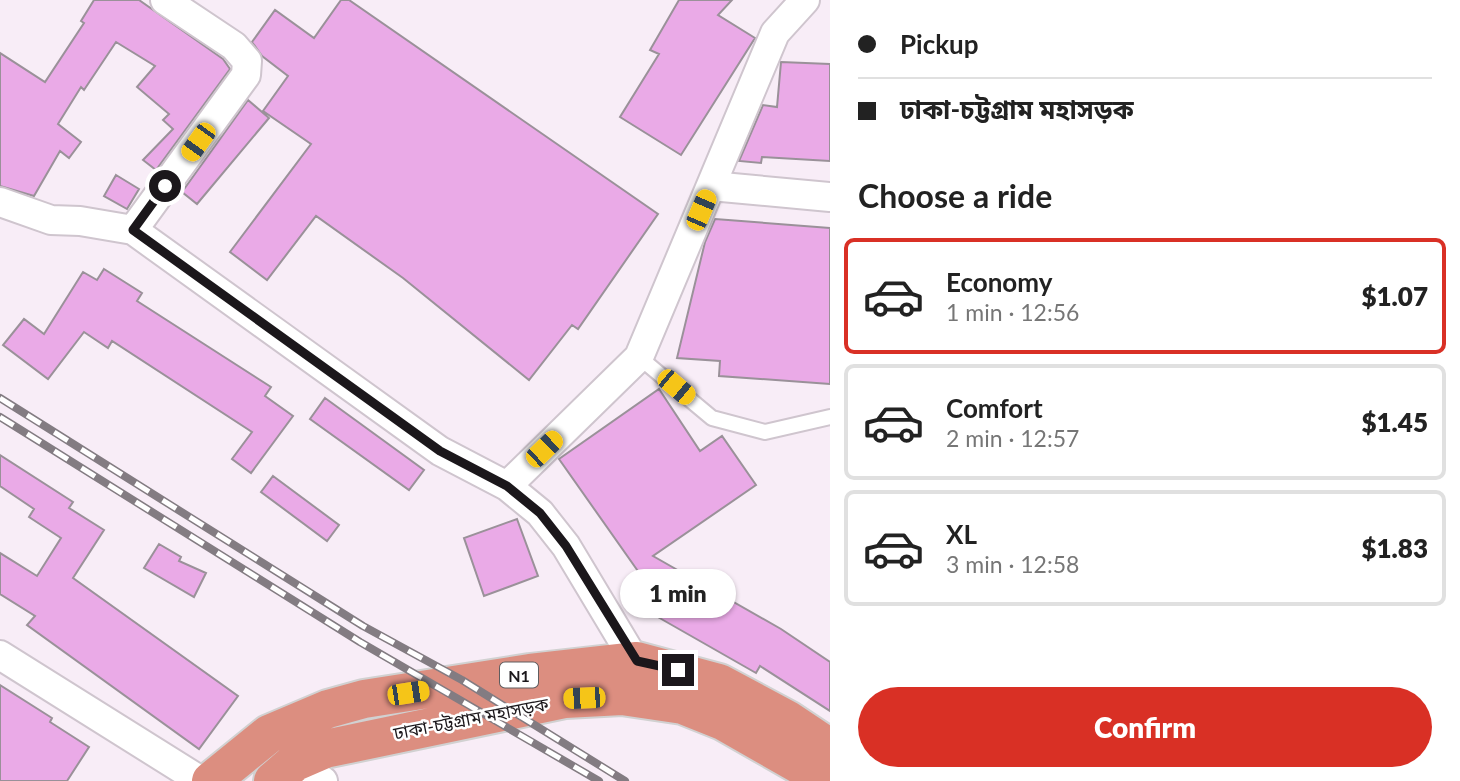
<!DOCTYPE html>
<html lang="en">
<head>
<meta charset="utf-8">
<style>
	body { margin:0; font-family:Lato,"Noto Sans Bengali",sans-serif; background:#f6f6f6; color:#222; height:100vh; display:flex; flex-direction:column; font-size:26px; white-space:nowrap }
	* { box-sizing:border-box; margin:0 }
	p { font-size:23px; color:#767676 }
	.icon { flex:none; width:38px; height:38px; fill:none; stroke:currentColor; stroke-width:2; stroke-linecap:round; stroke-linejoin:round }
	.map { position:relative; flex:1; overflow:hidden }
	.drawer { display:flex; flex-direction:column; background:#fff; width:630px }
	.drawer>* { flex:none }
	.top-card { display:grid; align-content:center; height:154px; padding:0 28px; background:#fff }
	.end { position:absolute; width:32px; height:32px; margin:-16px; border:9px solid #1b171b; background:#fff; box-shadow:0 0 0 4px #fff }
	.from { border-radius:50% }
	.bubble { position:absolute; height:49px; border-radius:24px; background:#fff; box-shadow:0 2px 5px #0004; font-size:23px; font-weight:800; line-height:49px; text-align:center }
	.car { position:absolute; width:21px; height:42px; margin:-21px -10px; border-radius:9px; box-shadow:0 0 5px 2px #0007; background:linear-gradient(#f5c518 24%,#345 0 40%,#f5c518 0 76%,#345 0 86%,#f5c518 0) }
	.top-card b { display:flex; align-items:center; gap:24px; height:66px; font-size:26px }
	.top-card b+b { border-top:2px solid #e0e0e0 }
	.top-card i { width:18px; height:18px; background:#222 }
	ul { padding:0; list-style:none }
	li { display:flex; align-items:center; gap:21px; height:116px; margin:0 14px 10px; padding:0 14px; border:4px solid #e0e0e0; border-radius:10px }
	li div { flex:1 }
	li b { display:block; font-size:26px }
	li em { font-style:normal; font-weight:800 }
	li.current { border-color:#d93025 }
	li>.icon { width:63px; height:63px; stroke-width:1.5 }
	h2 { padding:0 28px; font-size:32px; line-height:84px }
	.primary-button { display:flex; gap:14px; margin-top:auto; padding:14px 28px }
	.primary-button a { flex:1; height:80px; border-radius:42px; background:#d93025; color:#fff; font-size:28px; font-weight:800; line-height:80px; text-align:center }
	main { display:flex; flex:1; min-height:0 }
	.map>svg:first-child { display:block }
</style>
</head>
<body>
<main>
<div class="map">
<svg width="830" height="781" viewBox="0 0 830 781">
	<rect width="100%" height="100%" fill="#f8edf7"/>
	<path fill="#eaaae7" stroke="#9a9199" stroke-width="2" d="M 94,0 L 139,0 L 223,59 L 230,69 L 156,170 L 143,160 L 173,129 L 163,120 L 169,114 L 137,87 L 155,66 L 116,42 L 84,90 L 81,87 L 58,124 L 81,142 L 69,158 L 60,151 L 34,196 L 0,186 L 0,53 L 45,82 L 84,23 L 81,21 Z
		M 341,0 L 349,0 L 658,214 L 578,329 L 572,325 L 529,380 L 403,278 L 316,216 L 267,280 L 230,252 L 311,144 L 263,111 L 288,76 L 262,56 L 252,42 L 275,10 L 314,38 Z
		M 679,0 L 732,0 L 718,15 L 755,38 L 681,155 L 620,117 L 659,54 L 650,50 Z
		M 781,62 L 830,64 L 830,161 L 762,157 L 761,163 L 739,161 L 763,105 L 777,107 Z
		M 248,100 L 269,118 L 197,204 L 182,192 Z
		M 116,175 L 139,189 L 127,209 L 104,196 Z
		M 715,219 L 830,228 L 830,384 L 719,376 L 720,361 L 677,358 L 705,242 Z
		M 104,269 L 142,293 L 137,301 L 271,387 L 265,396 L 293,416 L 251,473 L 232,459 L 252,432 L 112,341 L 108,348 L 84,332 L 48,379 L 3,345 L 24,319 L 44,334 L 83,272 L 97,280 Z
		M 659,389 L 700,451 L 722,436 L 756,485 L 653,556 L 781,629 L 830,662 L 830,711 L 760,666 L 756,673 L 635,604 L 647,584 L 559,459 Z
		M 325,398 L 424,470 L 409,490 L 310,419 Z
		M 0,455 L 73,502 L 69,508 L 104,530 L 73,578 L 238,696 L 199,749 L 27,625 L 35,616 L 0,594 L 0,553 L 37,576 L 61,538 L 29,517 L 34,509 L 0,486 Z
		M 273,476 L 339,525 L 327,541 L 261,492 Z
		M 517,519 L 538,576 L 484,596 L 464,538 Z
		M 159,544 L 181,557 L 179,561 L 206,573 L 194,597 L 144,568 Z
		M 0,685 L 52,718 L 50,722 L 89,747 L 67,781 L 0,781 Z"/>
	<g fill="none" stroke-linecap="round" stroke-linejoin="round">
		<g stroke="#cfc5ce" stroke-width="18">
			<path id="service" d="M 639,357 L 712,418 L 765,432 L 830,417"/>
		</g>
		<g stroke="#cfc5ce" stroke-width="32">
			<path id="minor" d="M 711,186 L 830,197
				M 0,202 L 51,220 L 80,221 L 133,230 L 440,451 L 507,486 L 540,513 L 566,546 L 644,676
				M 133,230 L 246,75 L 247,61 L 234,46 L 165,0
				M 507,486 L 639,357 L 775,33 L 805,0
				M 0,655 L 201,781
				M 295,762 L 323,781"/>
		</g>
		<g stroke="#d1d1d1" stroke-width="42">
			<path id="trunk" d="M 211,781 L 269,734 L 328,709 L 364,699 L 530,673 L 637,661 L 719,683 L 788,720 L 830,748
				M 273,781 L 295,762 L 325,749 L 565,699 L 622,696 L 683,705 L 723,721 L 828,781"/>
		</g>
		<use href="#service" stroke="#fff" stroke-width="14"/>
		<use href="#minor" stroke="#fff" stroke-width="28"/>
		<use href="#trunk" stroke="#dc8e80" stroke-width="38"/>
		<g stroke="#837c82" stroke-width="8">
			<path id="rail" d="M 0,398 L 363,626 L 462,680 L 625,781
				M 0,417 L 360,642 L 599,781"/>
		</g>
		<use href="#rail" stroke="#fff" stroke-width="5" stroke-dasharray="16" stroke-linecap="butt"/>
	</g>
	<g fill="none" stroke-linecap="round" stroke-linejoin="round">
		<path stroke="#1b171b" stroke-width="9" d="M 165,186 L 133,230 L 440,451 L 507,486 L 540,513 L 566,546 L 637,661 L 678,670"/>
	</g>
	<g text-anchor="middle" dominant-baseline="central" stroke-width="5" stroke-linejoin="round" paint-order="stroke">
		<rect fill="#fff" stroke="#5f5d5f" stroke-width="2" x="500" y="662.5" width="38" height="25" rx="5"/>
		<g font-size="16" font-weight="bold" fill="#1b171b">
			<text x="519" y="675">N1</text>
		</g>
		<g font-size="18" fill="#1b171b" stroke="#fff">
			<text transform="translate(471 718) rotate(-11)">ঢাকা-চট্টগ্রাম মহাসড়ক</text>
		</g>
	</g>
</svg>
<i class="end from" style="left:165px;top:186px"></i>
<i class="end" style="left:678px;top:670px"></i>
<div class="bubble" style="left:620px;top:569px;width:116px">1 min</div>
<i class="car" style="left:198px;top:142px;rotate:216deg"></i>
<i class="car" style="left:701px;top:210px;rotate:23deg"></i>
<i class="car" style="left:676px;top:387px;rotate:130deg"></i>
<i class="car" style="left:544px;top:449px;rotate:46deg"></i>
<i class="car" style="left:408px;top:693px;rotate:81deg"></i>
<i class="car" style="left:584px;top:698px;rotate:268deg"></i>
</div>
<section class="drawer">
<div class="top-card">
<b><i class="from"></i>Pickup</b>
<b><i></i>ঢাকা-চট্টগ্রাম মহাসড়ক</b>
</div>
<h2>Choose a ride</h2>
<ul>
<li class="current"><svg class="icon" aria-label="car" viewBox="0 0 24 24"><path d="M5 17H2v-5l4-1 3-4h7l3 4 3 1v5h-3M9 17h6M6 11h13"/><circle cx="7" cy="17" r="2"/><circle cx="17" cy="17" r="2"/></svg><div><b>Economy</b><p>1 min · 12:56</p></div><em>$1.07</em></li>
<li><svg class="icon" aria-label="car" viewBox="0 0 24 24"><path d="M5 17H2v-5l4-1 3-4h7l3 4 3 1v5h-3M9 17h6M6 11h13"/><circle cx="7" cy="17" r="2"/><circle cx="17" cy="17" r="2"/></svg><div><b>Comfort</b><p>2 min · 12:57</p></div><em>$1.45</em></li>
<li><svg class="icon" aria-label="car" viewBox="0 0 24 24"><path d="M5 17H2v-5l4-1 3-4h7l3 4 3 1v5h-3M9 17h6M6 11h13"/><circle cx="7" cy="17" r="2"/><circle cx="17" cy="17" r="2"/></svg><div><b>XL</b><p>3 min · 12:58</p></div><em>$1.83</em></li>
</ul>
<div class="primary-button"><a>Confirm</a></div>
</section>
</main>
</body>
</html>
